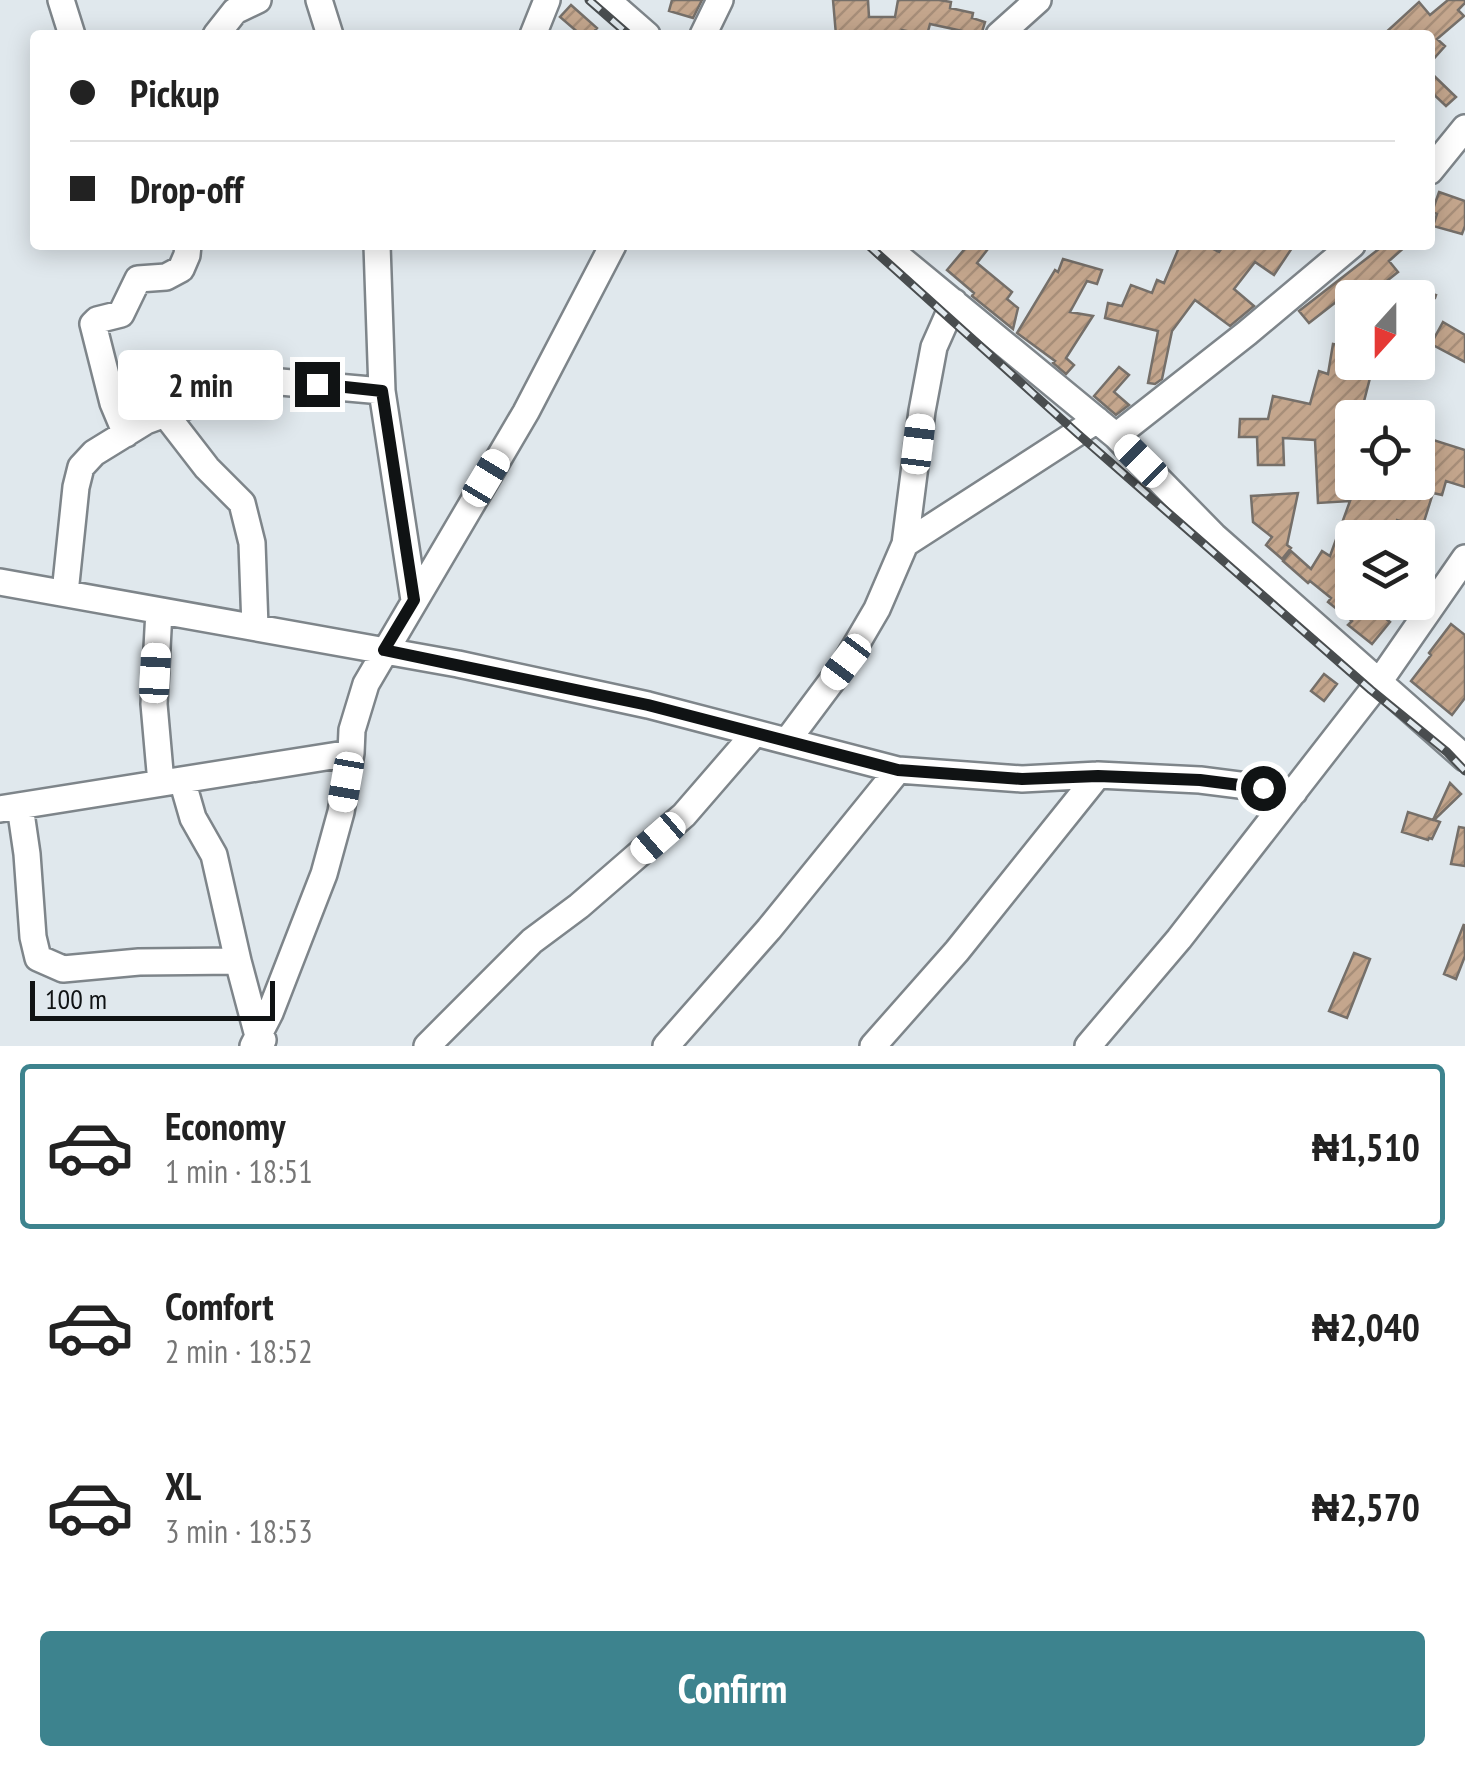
<!DOCTYPE html>
<html lang="en">
<head>
<meta charset="utf-8">
<style>
	body { margin:0; font-family:"PT Sans Narrow",sans-serif; background:#f2f2f2; color:#222; height:100vh; display:flex; flex-direction:column; font-size:38px; white-space:nowrap }
	* { box-sizing:border-box; margin:0 }
	p { font-size:32px; color:#767676 }
	.icon { flex:none; width:55px; height:55px; fill:none; stroke:currentColor; stroke-width:2; stroke-linecap:round; stroke-linejoin:round }
	.map { position:relative; height:1046px; overflow:hidden }
	.side { display:flex; flex-direction:column; background:#fff; flex:1 }
	.side>* { flex:none }
	.hud { position:absolute; left:30px; top:30px; width:1405px; height:220px; border-radius:10px; box-shadow:0 5px 25px #0003; display:grid; align-content:center; height:220px; padding:0 40px; background:#fff }
	.needle { width:65px; rotate:201deg }
	.fabs { position:absolute; left:1335px; top:280px; display:grid; gap:20px }
	.fabs a { display:grid; place-items:center; width:100px; height:100px; border-radius:10px; background:#fff; box-shadow:0 5px 25px #0003; font-size:50px }
	.scale { position:absolute; left:30px; bottom:25px; width:245px; box-sizing:border-box; padding-left:10px; border:5px solid #101314; border-top:0; font-size:28px; line-height:35px; white-space:nowrap; color:#101314; -webkit-text-stroke:8px #e0e8ed; paint-order:stroke }
	.end { position:absolute; width:45px; height:45px; margin:-22px; border:12px solid #101314; background:#fff; box-shadow:0 0 0 5px #fff }
	.from { border-radius:50% }
	.bubble { position:absolute; height:70px; border-radius:10px; background:#fff; box-shadow:0 5px 25px #0003; font-size:32px; font-weight:600; line-height:70px; text-align:center }
	.car { position:absolute; width:30px; height:60px; margin:-30px -15px; border-radius:12px; box-shadow:0 0 8px 2px #0007; background:linear-gradient(#fff 24%,#345 0 40%,#fff 0 76%,#345 0 86%,#fff 0) }
	.hud b { display:flex; align-items:center; gap:35px; height:95px; font-size:38px }
	.hud b+b { border-top:2px solid #e0e0e0 }
	.hud i { width:25px; height:25px; background:#222 }
	ul { padding:18px 0 0; list-style:none }
	li { display:flex; align-items:center; gap:30px; height:165px; margin:0 20px 15px; padding:0 20px; border:5px solid transparent; border-radius:10px }
	li div { flex:1 }
	li b { display:block; font-size:38px }
	li em { font-style:normal; font-weight:600 }
	li.on { border-color:#3d838e }
	li>.icon { width:90px; height:90px; stroke-width:1.5 }
	.primary-button { display:flex; gap:20px; margin-top:auto; padding:20px 40px }
	.primary-button a { flex:1; height:115px; border-radius:10px; background:#3d838e; color:#fff; font-size:40px; font-weight:600; line-height:115px; text-align:center }
	.map>svg:first-child { display:block }
</style>
</head>
<body>
<div class="map">
<svg width="1465" height="1046" viewBox="0 0 1465 1046">
	<defs>
		<pattern id="building-hatch" width="6" height="6" patternUnits="userSpaceOnUse" patternTransform="scale(2.5)"><rect width="6" height="6" fill="#c4a68d"/><path d="M-1 1l2-2M0 6l6-6M5 7l2-2" fill="none" stroke="#a78e79"/></pattern>
	</defs>
	<rect width="100%" height="100%" fill="#e0e8ed"/>
	<path fill="url(#building-hatch)" stroke="#756f69" stroke-width="2.5" d="M 672,0 L 702,0 L 693,18 L 669,11 Z
		M 833,0 L 868,0 L 869,17 L 895,17 L 898,0 L 939,0 L 951,2 L 950,8 L 973,13 L 972,18 L 985,22 L 981,35 L 930,24 L 927,35 L 902,30 L 903,35 L 836,35 Z
		M 1448,0 L 1465,0 L 1465,3 L 1458,10 L 1464,16 L 1437,39 L 1445,46 L 1430,63 L 1430,35 L 1383,35 L 1419,2 L 1430,15 Z
		M 571,5 L 597,28 L 591,35 L 581,35 L 560,17 Z
		M 1430,72 L 1456,97 L 1446,106 L 1430,91 Z
		M 1439,192 L 1465,201 L 1465,226 L 1462,234 L 1433,226 L 1437,214 L 1432,212 Z
		M 968,245 L 991,245 L 977,263 L 1012,292 L 1007,299 L 1018,308 L 1013,329 L 972,296 L 974,293 L 947,270 Z
		M 1180,245 L 1205,245 L 1219,252 L 1224,245 L 1294,245 L 1274,275 L 1255,262 L 1234,289 L 1254,306 L 1230,326 L 1195,300 L 1172,331 L 1162,379 L 1155,384 L 1148,383 L 1158,331 L 1105,318 L 1108,303 L 1122,306 L 1131,285 L 1152,293 L 1157,280 L 1164,283 Z
		M 1384,245 L 1407,245 L 1389,261 L 1398,272 L 1388,280 L 1436,295 L 1435,298 L 1362,298 L 1354,288 L 1309,323 L 1299,311 Z
		M 1063,259 L 1102,270 L 1097,284 L 1087,281 L 1070,312 L 1093,316 L 1066,358 L 1074,365 L 1066,374 L 1053,363 L 1055,361 L 1017,333 L 1055,270 L 1058,272 Z
		M 1443,322 L 1465,335 L 1465,362 L 1431,344 Z
		M 1333,344 L 1346,346 L 1343,366 L 1371,374 L 1362,409 L 1352,406 L 1350,437 L 1340,436 L 1343,486 L 1373,487 L 1373,485 L 1403,487 L 1404,482 L 1418,482 L 1418,459 L 1424,437 L 1465,450 L 1465,487 L 1446,481 L 1442,495 L 1433,493 L 1422,528 L 1397,520 L 1391,538 L 1352,538 L 1352,602 L 1365,602 L 1390,622 L 1372,644 L 1348,625 L 1352,621 L 1328,602 L 1331,598 L 1310,581 L 1308,583 L 1283,561 L 1291,551 L 1311,569 L 1322,551 L 1330,556 L 1350,501 L 1318,503 L 1315,440 L 1283,438 L 1284,465 L 1258,465 L 1257,437 L 1239,437 L 1240,419 L 1268,419 L 1273,396 L 1310,404 L 1319,371 L 1328,374 Z
		M 1119,367 L 1129,375 L 1114,392 L 1129,405 L 1116,415 L 1094,396 Z
		M 1298,493 L 1287,545 L 1291,548 L 1282,559 L 1266,545 L 1272,537 L 1253,522 L 1251,496 Z
		M 1451,624 L 1465,635 L 1465,698 L 1452,715 L 1411,681 L 1431,655 L 1429,653 Z
		M 1324,674 L 1337,684 L 1324,701 L 1311,691 Z
		M 1450,783 L 1461,794 L 1434,820 L 1440,822 L 1432,839 L 1429,838 L 1428,840 L 1402,832 L 1408,812 L 1433,820 Z
		M 1459,827 L 1465,828 L 1465,866 L 1451,864 Z
		M 1464,924 L 1465,956 L 1456,979 L 1444,974 Z
		M 1354,953 L 1370,959 L 1347,1018 L 1329,1011 Z"/>
	<g fill="none" stroke-linecap="round" stroke-linejoin="round">
		<g stroke="#7e858a" stroke-width="30">
			<path id="minor" d="M 61,0 L 72,35
				M 319,0 L 330,35
				M 607,0 L 647,35
				M 216,35 L 235,11 L 258,0
				M 533,35 L 547,0
				M 703,35 L 720,0
				M 999,35 L 1038,0
				M 1430,171 L 1465,128
				M 377,245 L 382,391 L 414,600
				M 884,245 L 1116,436 L 1214,536 L 1465,758
				M 166,415 L 207,468 L 242,503 L 252,543 L 255,627
				M 126,434 L 113,403 L 93,324 L 97,320 L 121,314 L 138,279 L 166,277 L 181,269 L 187,255 L 188,245
				M 1116,436 L 1247,333 L 1352,245
				M 905,544 L 1097,420
				M 0,582 L 458,664 L 648,705 L 898,770 L 1022,779 L 1098,775 L 1200,780 L 1294,792
				M 65,593 L 76,487 L 81,467 L 94,453 L 146,421 L 236,388 L 269,381 L 382,391
				M 159,611 L 154,704 L 161,783
				M 787,741 L 846,662 L 877,609 L 905,544 L 922,411 L 934,347 L 954,302
				M 182,780 L 193,818 L 214,855 L 238,961 L 258,1036 L 263,1040
				M 20,806 L 27,854 L 33,937 L 38,958 L 63,969 L 139,962 L 238,961
				M 0,809 L 351,753
				M 253,1046 L 270,1013 L 324,874 L 341,812 L 351,753 L 352,730 L 366,684 L 526,412 L 613,245
				M 427,1046 L 532,941 L 579,906 L 684,815 L 755,733
				M 666,1046 L 769,929 L 898,770
				M 873,1046 L 957,951 L 1098,775
				M 1088,1046 L 1179,939 L 1379,682 L 1465,558"/>
		</g>
		<use href="#minor" stroke="#fff" stroke-width="25"/>
		<g stroke="#494d4f" stroke-width="9">
			<path id="rail" d="M 589,0 L 629,35
				M 868,245 L 1078,434 L 1371,690 L 1447,752 L 1465,771"/>
		</g>
		<use href="#rail" stroke="#e0e8ed" stroke-width="5" stroke-dasharray="15" stroke-linecap="butt"/>
	</g>
	<g fill="none" stroke-linecap="round" stroke-linejoin="round">
		<path stroke="#101314" stroke-width="12" d="M 317,384 L 382,391 L 414,600 L 384,650 L 648,705 L 898,770 L 1022,779 L 1098,776 L 1200,780 L 1263,788"/>
	</g>
</svg>
<div class="fabs">
<a><svg class="needle" viewBox="-14 -14 28 28"><path d="M0-13l5 13h-10z" fill="#e53935"/><path d="M0 13l5-13h-10z" fill="#767676"/></svg></a>
<a><svg class="icon" aria-label="locate" viewBox="0 0 24 24"><circle cx="12" cy="12" r="6"/><path d="M12 2v4M12 18v4M2 12h4M18 12h4"/></svg></a>
<a><svg class="icon" aria-label="layers" viewBox="0 0 24 24"><path d="M12 4l9 5-9 5-9-5zM3 14l9 5 9-5"/></svg></a>
</div>
<div class="scale">100 m</div>
<i class="end from" style="left:1263px;top:788px"></i>
<i class="end" style="left:317px;top:384px"></i>
<div class="bubble" style="left:118px;top:350px;width:165px">2 min</div>
<i class="car" style="left:918px;top:444px;rotate:7deg"></i>
<i class="car" style="left:1141px;top:461px;rotate:315deg"></i>
<i class="car" style="left:486px;top:478px;rotate:31deg"></i>
<i class="car" style="left:846px;top:662px;rotate:217deg"></i>
<i class="car" style="left:155px;top:673px;rotate:3deg"></i>
<i class="car" style="left:346px;top:782px;rotate:190deg"></i>
<i class="car" style="left:658px;top:838px;rotate:229deg"></i>
<div class="hud">
<b><i class="from"></i>Pickup</b>
<b><i></i>Drop-off</b>
</div>
</div>
<section class="side">
<ul>
<li class="on"><svg class="icon" aria-label="car" viewBox="0 0 24 24"><path d="M5 17H2v-5l4-1 3-4h7l3 4 3 1v5h-3M9 17h6M6 11h13"/><circle cx="7" cy="17" r="2"/><circle cx="17" cy="17" r="2"/></svg><div><b>Economy</b><p>1 min · 18:51</p></div><em>₦1,510</em></li>
<li><svg class="icon" aria-label="car" viewBox="0 0 24 24"><path d="M5 17H2v-5l4-1 3-4h7l3 4 3 1v5h-3M9 17h6M6 11h13"/><circle cx="7" cy="17" r="2"/><circle cx="17" cy="17" r="2"/></svg><div><b>Comfort</b><p>2 min · 18:52</p></div><em>₦2,040</em></li>
<li><svg class="icon" aria-label="car" viewBox="0 0 24 24"><path d="M5 17H2v-5l4-1 3-4h7l3 4 3 1v5h-3M9 17h6M6 11h13"/><circle cx="7" cy="17" r="2"/><circle cx="17" cy="17" r="2"/></svg><div><b>XL</b><p>3 min · 18:53</p></div><em>₦2,570</em></li>
</ul>
<div class="primary-button"><a>Confirm</a></div>
</section>
</body>
</html>
